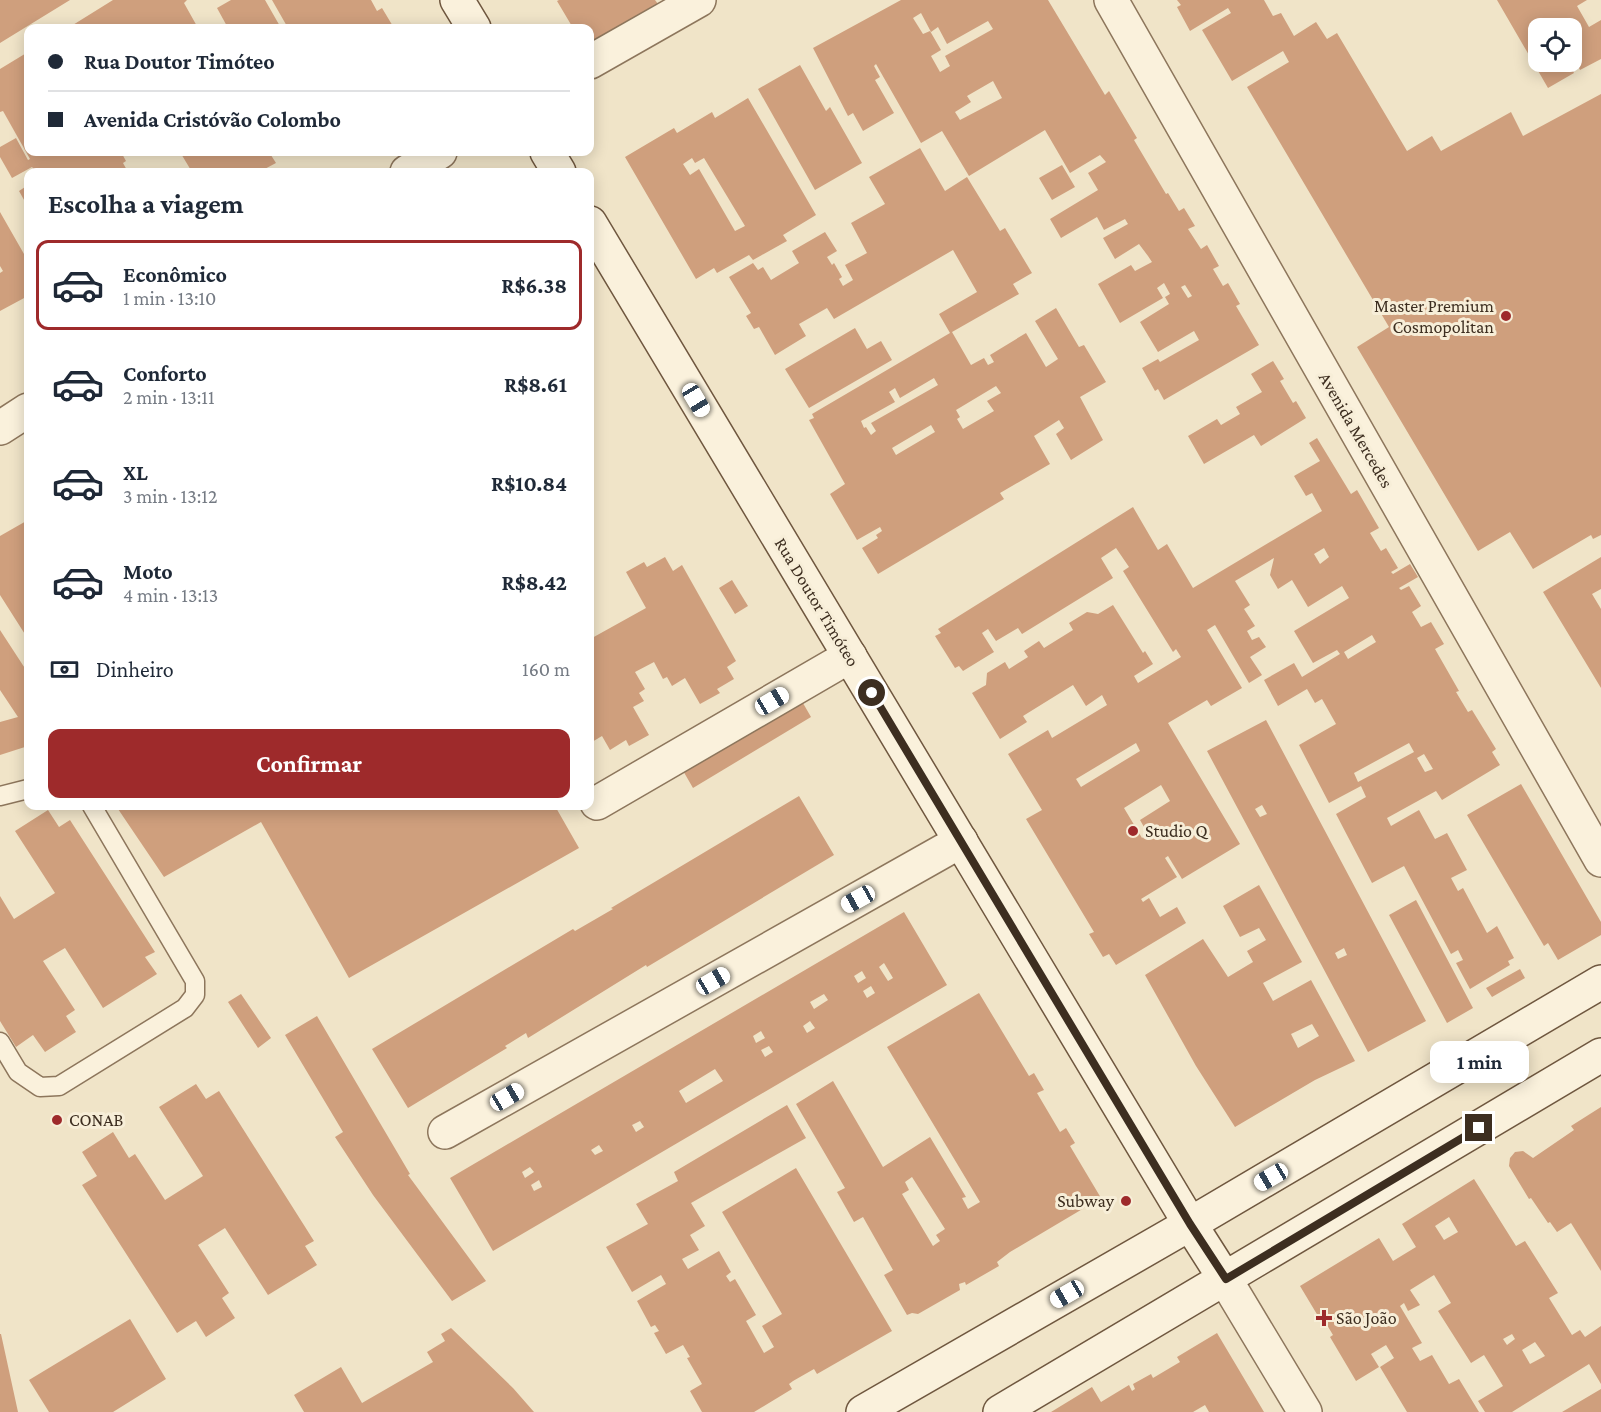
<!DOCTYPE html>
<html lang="pt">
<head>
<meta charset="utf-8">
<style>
	body { margin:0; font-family:"Crimson Pro",serif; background:#f2f2f3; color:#1f2937; height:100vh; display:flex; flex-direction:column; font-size:22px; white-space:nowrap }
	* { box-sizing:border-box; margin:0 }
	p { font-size:20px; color:#747a83 }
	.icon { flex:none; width:33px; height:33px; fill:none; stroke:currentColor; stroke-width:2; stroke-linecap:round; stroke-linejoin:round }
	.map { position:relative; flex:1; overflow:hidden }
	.drawer { position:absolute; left:24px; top:168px; width:570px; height:642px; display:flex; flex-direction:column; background:#fff; border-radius:12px; box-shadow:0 3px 15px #0003 }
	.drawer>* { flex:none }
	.guide { position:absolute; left:24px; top:24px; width:570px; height:132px; border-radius:12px; box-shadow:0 3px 15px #0003; display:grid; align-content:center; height:132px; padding:0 24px; background:#fff }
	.fabs { position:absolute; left:1528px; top:18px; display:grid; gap:12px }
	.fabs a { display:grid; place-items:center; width:54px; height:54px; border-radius:12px; background:#fff; box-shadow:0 3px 15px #0003; font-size:30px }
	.end { position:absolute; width:27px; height:27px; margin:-14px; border:8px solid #3d2e20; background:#fff; box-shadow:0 0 0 3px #fff }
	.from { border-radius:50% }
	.bubble { position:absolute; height:42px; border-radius:12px; background:#fff; box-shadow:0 3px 15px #0003; font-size:20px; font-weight:700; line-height:42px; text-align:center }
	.car { position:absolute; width:18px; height:36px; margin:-18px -9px; border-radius:8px; box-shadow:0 0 4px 2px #0007; background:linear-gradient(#fff 24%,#345 0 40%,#fff 0 76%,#345 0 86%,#fff 0) }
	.guide b { display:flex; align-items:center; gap:21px; height:57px; font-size:22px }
	.guide b+b { border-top:2px solid #e0e1e3 }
	.guide i { width:15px; height:15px; background:#1f2937 }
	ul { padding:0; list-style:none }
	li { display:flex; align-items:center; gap:18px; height:90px; margin:0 12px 9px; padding:0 12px; border:3px solid transparent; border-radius:12px }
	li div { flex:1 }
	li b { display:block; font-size:22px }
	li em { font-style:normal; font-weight:700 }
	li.current { border-color:#9e2a2b }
	li>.icon { width:54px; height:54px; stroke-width:1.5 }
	h2 { padding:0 24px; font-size:27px; line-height:72px }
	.pay { display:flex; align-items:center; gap:15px; height:66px; padding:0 24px; font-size:22px }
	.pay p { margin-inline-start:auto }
	.primary-button { display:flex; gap:12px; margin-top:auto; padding:12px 24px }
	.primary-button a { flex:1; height:69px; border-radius:12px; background:#9e2a2b; color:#fff; font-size:24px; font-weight:700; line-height:69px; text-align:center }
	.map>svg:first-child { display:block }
</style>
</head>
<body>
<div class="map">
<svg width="1601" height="1412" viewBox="0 0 1601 1412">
	<rect width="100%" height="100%" fill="#f0e4c8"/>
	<path fill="#cf9f7d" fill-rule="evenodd" d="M 0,0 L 70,0 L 0,43 Z
		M 113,0 L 187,0 L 184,3 L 198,28 L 68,28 Z
		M 231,0 L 265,0 L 281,28 L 228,28 L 217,8 Z
		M 272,0 L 371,0 L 377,11 L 382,8 L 394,28 L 288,28 Z
		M 559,0 L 655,0 L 658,4 L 590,45 L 590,28 L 573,28 L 557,1 Z
		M 901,0 L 1048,0 L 1105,95 L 1109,91 L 1137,138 L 1134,140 L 1166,194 L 1168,193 L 1179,211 L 1184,208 L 1195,226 L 1188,229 L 1201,249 L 1207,245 L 1219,266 L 1213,269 L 1223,286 L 1228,283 L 1240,304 L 1236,306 L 1259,345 L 1164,400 L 1158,389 L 1155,391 L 1142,368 L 1158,359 L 1160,362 L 1199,340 L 1194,331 L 1158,352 L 1140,322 L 1169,304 L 1165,297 L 1170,294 L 1164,283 L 1157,288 L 1163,298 L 1120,323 L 1098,284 L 1131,265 L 1135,271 L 1152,262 L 1148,256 L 1139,244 L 1115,259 L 1103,238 L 1128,224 L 1125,219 L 1104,230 L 1097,217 L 1061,238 L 1050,219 L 1098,190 L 1088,173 L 1106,162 L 1100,155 L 1070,173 L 1045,130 L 969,176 L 942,131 L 921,143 L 876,64 L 874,66 L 880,77 L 875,80 L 894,113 L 863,131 L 853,113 L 848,116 L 813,48 ZM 921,13 L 931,32 L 938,27 L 947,44 L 988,21 L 993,29 L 945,56 L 950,66 L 940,72 L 931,56 L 941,50 L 930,31 L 923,34 L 913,18 ZM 993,81 L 1002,98 L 960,120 L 955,112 L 971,102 L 967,96 ZM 1185,285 L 1192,296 L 1188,298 L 1181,287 Z
		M 1177,0 L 1264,0 L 1273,16 L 1281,13 L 1294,36 L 1316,22 L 1327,39 L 1337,33 L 1407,151 L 1432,136 L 1441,151 L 1511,112 L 1523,136 L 1601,94 L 1601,535 L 1593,539 L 1591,535 L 1533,569 L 1510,532 L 1478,551 L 1357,347 L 1389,327 L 1247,87 L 1289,62 L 1283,51 L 1232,81 L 1202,30 L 1231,13 L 1228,8 L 1190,31 L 1177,7 L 1181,5 Z
		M 1497,0 L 1587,0 L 1577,6 L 1589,27 L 1601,20 L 1601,59 L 1580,70 L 1578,66 L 1572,69 L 1574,73 L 1548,88 ZM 1539,28 L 1572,28 L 1572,62 L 1539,62 Z
		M 28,52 L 28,152 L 121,152 L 126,161 L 123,163 L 128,172 L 36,172 L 32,167 L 12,178 L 0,157 L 0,147 L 16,138 L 28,160 L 30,159 L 3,111 L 0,112 L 0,69 Z
		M 800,65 L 826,111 L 830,107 L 862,163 L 815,190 L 758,89 Z
		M 748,98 L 816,215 L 783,235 L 787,241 L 753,260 L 749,255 L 717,273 L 714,268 L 696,279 L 625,157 L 674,128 L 677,133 L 712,112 L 715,118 ZM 692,158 L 695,163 L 704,158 L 745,226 L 735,231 L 699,169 L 690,175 L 683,164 Z
		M 920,148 L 945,191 L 967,177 L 1000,231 L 1005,228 L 1032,273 L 1013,284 L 1019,294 L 952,332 L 971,365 L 984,358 L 988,365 L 994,362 L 990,355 L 1026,333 L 1046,367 L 1058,359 L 1035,321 L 1056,308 L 1079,347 L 1084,345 L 1106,382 L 1080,397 L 1103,440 L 1071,460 L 1056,434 L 1064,428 L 1059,420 L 1034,436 L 1050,464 L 1000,493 L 1004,499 L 878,574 L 862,548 L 878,538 L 876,535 L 882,531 L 880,527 L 857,540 L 830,494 L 845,484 L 809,420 L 814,418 L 812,414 L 950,333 L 939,314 L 977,292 L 953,250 L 834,319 L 827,308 L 799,324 L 806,336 L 775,355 L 759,327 L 754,329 L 746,316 L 751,313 L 729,277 L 753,263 L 758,270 L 763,267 L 771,280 L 799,263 L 792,251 L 825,232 L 837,251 L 827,257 L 832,265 L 834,263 L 842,277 L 839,279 L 843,286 L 853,280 L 845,265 L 867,253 L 851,223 L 885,204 L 869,177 ZM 934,378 L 938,385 L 871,423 L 876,431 L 871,435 L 866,427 L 864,428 L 861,421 L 895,402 L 889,392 L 895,388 L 900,398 ZM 996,386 L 1001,393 L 987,401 L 994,411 L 963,429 L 957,419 L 960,417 L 956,410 ZM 931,425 L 935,432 L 896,455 L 892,448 Z
		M 180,152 L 269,152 L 276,163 L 259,172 L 192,172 Z
		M 1062,165 L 1075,187 L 1052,200 L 1039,178 Z
		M 28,185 L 28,207 L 19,191 Z
		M 0,212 L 28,261 L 28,302 L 26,297 L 0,311 L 0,273 L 3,271 L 0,266 Z
		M 855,328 L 867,349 L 881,341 L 892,360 L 809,408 L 785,369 Z
		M 1273,361 L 1284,379 L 1280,381 L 1293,403 L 1296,401 L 1306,418 L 1261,446 L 1254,435 L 1204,464 L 1188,436 L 1217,419 L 1221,425 L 1240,414 L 1236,407 L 1262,392 L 1251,374 Z
		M 1317,438 L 1351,494 L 1357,490 L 1379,528 L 1370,533 L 1381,551 L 1386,548 L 1398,568 L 1391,572 L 1393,574 L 1410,564 L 1418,577 L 1399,588 L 1401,590 L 1409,586 L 1421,606 L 1412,612 L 1421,627 L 1431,622 L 1444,644 L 1435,649 L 1459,691 L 1456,692 L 1468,712 L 1472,710 L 1496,749 L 1492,752 L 1500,765 L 1442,800 L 1436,791 L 1387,818 L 1391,826 L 1419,810 L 1435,839 L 1447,833 L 1467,870 L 1451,878 L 1458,891 L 1463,888 L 1487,933 L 1497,926 L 1514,958 L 1508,961 L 1510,965 L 1470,989 L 1456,963 L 1463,960 L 1458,950 L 1451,954 L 1404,866 L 1372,883 L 1336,814 L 1366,797 L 1361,786 L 1329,803 L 1299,745 L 1336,724 L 1322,699 L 1315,703 L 1307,689 L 1278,706 L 1264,680 L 1294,663 L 1302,677 L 1340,654 L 1337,650 L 1313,663 L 1294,631 L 1349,598 L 1342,586 L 1308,607 L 1292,580 L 1278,589 L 1270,575 L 1274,558 L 1235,581 L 1250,605 L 1244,609 L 1255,626 L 1247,631 L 1252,640 L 1259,637 L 1266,647 L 1250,657 L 1262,675 L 1249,683 L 1215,625 L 1207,630 L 1242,688 L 1211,706 L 1207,700 L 1168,723 L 1240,844 L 1182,879 L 1168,856 L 1165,858 L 1177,877 L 1141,899 L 1143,902 L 1149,898 L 1160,917 L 1177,907 L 1186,923 L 1116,965 L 1109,954 L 1103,957 L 1089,934 L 1094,932 L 1026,819 L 1042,810 L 1008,754 L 1048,730 L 1052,738 L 1107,705 L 1102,695 L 1086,706 L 1073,685 L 1023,716 L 1027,722 L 1000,739 L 972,693 L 986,685 L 987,673 L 1005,662 L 1009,669 L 1028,657 L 1024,651 L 1039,641 L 1044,648 L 1073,630 L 1069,623 L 1087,612 L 1098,614 L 1113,605 L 1143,653 L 1145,651 L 1153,664 L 1134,676 L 1138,683 L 1181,657 L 1176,649 L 1173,652 L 1123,571 L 1129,567 L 1116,548 L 1101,558 L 1113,578 L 1022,634 L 1018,628 L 996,641 L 988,629 L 982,633 L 994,652 L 963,671 L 959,666 L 955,668 L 935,636 L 941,633 L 938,629 L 1133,507 L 1158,550 L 1167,544 L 1193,588 L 1322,511 L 1312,493 L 1306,496 L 1294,476 L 1320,461 L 1309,443 ZM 1324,548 L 1329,557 L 1320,564 L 1314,554 ZM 1372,635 L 1376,642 L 1348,659 L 1344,652 ZM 1136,743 L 1140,751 L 1081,787 L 1076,779 ZM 1409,743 L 1414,752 L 1358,782 L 1354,773 ZM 1424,754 L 1433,769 L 1425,772 L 1417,758 ZM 1161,785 L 1170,801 L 1140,820 L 1148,834 L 1142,838 L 1124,808 Z
		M 28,520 L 28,639 L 0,595 L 0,536 Z
		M 665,557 L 673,571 L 682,565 L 736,661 L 727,667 L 734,679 L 717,689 L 720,693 L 700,704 L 685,678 L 672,686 L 667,677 L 663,679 L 654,662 L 635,672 L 645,689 L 639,693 L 644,701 L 633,707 L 649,735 L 629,746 L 626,740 L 610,750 L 602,736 L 592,742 L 594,747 L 590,750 L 590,633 L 592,638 L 646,608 L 626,572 L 644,562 L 647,567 Z
		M 1601,557 L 1601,589 L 1592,594 L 1601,609 L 1601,688 L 1543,592 Z
		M 732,580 L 748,606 L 735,614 L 719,588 Z
		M 0,630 L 28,673 L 28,746 L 0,755 L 0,722 L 18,717 L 0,690 Z
		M 796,691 L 811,717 L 693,788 L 678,762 Z
		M 1266,720 L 1426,1021 L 1368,1052 L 1207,751 ZM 1262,805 L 1267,814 L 1260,817 L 1255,809 ZM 1344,948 L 1347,955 L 1338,959 L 1335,953 Z
		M 1521,784 L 1601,922 L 1601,935 L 1558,960 L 1548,943 L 1544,946 L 1467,815 Z
		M 799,796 L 834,855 L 647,967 L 646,965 L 528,1038 L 526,1033 L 505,1046 L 507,1048 L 408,1108 L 372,1049 L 573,929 L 575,931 L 613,909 L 611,908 Z
		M 116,806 L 555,806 L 579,848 L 349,978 L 261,822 L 164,877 Z
		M 48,810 L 59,827 L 70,820 L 155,952 L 145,957 L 157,974 L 103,1008 L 65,948 L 43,961 L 75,1010 L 66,1016 L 76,1032 L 45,1052 L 33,1035 L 16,1047 L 0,1021 L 0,896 L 14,919 L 55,893 L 15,831 Z
		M 1259,885 L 1302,962 L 1263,983 L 1273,1001 L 1311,980 L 1355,1061 L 1315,1080 L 1235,1127 L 1196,1066 L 1145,975 L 1203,939 L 1228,977 L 1253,962 L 1247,951 L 1266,940 L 1259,928 L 1240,937 L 1223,906 ZM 1312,1024 L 1319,1036 L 1298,1048 L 1291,1034 Z
		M 1416,900 L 1473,1008 L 1447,1023 L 1389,915 Z
		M 904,912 L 947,985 L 493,1251 L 450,1178 ZM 884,963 L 893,978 L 888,981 L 879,967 ZM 862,971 L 866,978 L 858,983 L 854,976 ZM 871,986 L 875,993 L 867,998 L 863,991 ZM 824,994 L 828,1000 L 814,1009 L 810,1002 ZM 810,1021 L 815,1028 L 807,1033 L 803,1026 ZM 761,1031 L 765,1038 L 756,1043 L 753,1036 ZM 769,1046 L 773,1052 L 765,1057 L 761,1050 ZM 715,1069 L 723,1081 L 686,1103 L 679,1091 ZM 640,1121 L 644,1127 L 636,1132 L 632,1125 ZM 599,1145 L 603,1151 L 595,1155 L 591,1150 ZM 530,1167 L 534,1172 L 525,1178 L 522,1172 ZM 539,1180 L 542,1187 L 534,1191 L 531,1185 Z
		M 1520,969 L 1525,978 L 1492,997 L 1486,988 Z
		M 979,993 L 1029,1076 L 1034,1073 L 1044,1090 L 1037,1093 L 1060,1132 L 1066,1128 L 1075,1143 L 1070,1146 L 1101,1198 L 1010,1252 L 997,1262 L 999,1266 L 966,1285 L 965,1282 L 959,1284 L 960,1290 L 918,1314 L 912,1313 L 907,1315 L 884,1275 L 893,1270 L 863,1217 L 854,1222 L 837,1192 L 845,1188 L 796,1104 L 833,1081 L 883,1167 L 930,1137 L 966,1197 L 962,1198 L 968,1209 L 980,1202 L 887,1047 ZM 912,1177 L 945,1229 L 936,1235 L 940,1241 L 933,1246 L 902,1194 L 909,1190 L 905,1182 Z
		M 241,994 L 271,1038 L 258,1048 L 228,1002 Z
		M 317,1016 L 410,1174 L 408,1175 L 486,1281 L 452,1301 L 373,1195 L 335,1137 L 343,1132 L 285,1035 Z
		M 196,1084 L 206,1099 L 219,1091 L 314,1241 L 305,1246 L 317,1265 L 268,1295 L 225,1228 L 198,1245 L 229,1293 L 222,1298 L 235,1318 L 206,1337 L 196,1321 L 177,1333 L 82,1185 L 97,1176 L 82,1152 L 113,1132 L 129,1158 L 135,1154 L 165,1200 L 203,1176 L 159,1107 Z
		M 787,1105 L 806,1138 L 691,1203 L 705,1226 L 690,1235 L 699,1250 L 682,1259 L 688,1269 L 719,1251 L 731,1272 L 726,1276 L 730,1282 L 735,1279 L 756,1315 L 746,1321 L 764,1353 L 774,1347 L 762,1326 L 782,1314 L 722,1212 L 796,1168 L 892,1331 L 817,1374 L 814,1369 L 793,1381 L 789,1384 L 792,1389 L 754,1412 L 702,1412 L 690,1391 L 702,1384 L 687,1358 L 690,1357 L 683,1345 L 666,1354 L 654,1333 L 659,1331 L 655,1325 L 651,1327 L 637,1301 L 666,1284 L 661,1275 L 632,1292 L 606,1247 L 648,1224 L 636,1204 L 678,1181 L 674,1172 Z
		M 1601,1107 L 1601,1271 L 1571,1223 L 1557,1232 L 1550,1222 L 1548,1223 L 1531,1198 L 1529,1199 L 1509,1166 L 1510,1158 L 1515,1152 L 1523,1151 L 1533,1158 L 1574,1130 L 1571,1126 Z
		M 1474,1179 L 1516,1246 L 1525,1241 L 1558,1293 L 1549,1298 L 1572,1335 L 1580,1330 L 1585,1337 L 1601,1326 L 1601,1384 L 1589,1364 L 1512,1412 L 1485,1412 L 1478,1401 L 1503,1386 L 1484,1355 L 1471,1363 L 1438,1311 L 1451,1303 L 1434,1275 L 1410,1290 L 1420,1305 L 1408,1311 L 1404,1303 L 1400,1306 L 1422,1343 L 1412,1348 L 1420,1361 L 1432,1355 L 1449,1384 L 1459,1379 L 1479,1412 L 1407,1412 L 1380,1367 L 1394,1358 L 1386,1345 L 1371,1354 L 1379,1367 L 1356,1381 L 1330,1337 L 1333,1335 L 1327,1325 L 1324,1326 L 1300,1286 L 1379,1238 L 1393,1261 L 1416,1247 L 1402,1224 ZM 1449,1217 L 1458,1232 L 1444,1240 L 1435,1226 ZM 1512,1334 L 1515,1339 L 1507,1345 L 1503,1339 ZM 1535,1342 L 1545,1356 L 1530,1364 L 1522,1350 Z
		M 130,1319 L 166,1379 L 113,1412 L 49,1412 L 29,1380 Z
		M 451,1328 L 513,1388 L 534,1412 L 304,1412 L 294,1395 L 341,1367 L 362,1403 L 433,1362 L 427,1352 L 445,1341 L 441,1334 Z
		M 1217,1333 L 1264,1412 L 1209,1412 L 1205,1405 L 1193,1412 L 1051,1412 L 1092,1387 L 1101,1402 L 1129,1385 L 1132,1391 L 1135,1389 L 1133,1384 L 1151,1374 L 1153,1378 L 1180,1362 L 1177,1357 Z
		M 0,1334 L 1,1334 L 18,1412 L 0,1412 Z
		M 1601,1389 L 1601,1412 L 1562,1412 Z"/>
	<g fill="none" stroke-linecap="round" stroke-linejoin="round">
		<g stroke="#8d765c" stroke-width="21">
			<path id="service" d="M 0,796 L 28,789
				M 0,1042 L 18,1072 L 40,1087 L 59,1086 L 185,1008 L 195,995 L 195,981 L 92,806"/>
		</g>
		<g stroke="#8d765c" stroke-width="36">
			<path id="minor" d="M 1111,0 L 1601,860
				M 597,803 L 850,656
				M 445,1132 L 961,841"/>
		</g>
		<g stroke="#8d765c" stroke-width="36">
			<path id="tertiary" d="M 590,62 L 699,0
				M 407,172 L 440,152
				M 0,428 L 28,410
				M 1225,1279 L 1305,1412"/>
		</g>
		<g stroke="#6f573f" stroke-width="36">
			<path id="secondary" d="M 457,0 L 474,28
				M 547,152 L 559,172
				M 590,223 L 1190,1224 L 1225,1279
				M 863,1412 L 1190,1224 L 1601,982
				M 1000,1412 L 1601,1055"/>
		</g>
		<use href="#service" stroke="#faf1dc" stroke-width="18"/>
		<use href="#minor" stroke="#faf1dc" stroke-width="33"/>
		<use href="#tertiary" stroke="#faf1dc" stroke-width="33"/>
		<use href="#secondary" stroke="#faf1dc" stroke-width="33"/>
	</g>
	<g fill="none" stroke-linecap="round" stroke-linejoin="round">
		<path stroke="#3d2e20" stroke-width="8" d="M 872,693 L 1190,1224 L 1226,1279 L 1479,1128"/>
	</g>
	<g fill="#9e2a2b" stroke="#f7eed8" stroke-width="2">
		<circle cx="1506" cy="316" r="6"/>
		<circle cx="1133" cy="831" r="6"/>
		<circle cx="57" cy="1120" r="6"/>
		<circle cx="1126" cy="1201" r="6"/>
		<path d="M1321 1309h6v6h6v6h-6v6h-6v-6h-6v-6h6z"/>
	</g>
	<g text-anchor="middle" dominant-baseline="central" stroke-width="6" stroke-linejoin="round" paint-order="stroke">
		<g font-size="18" fill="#3d2e20" stroke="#f7eed8" text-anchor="start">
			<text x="1494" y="306" text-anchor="end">Master Premium<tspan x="1494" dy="21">Cosmopolitan</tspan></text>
			<text x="1145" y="831">Studio Q</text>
			<text x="69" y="1120">CONAB</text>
			<text x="1114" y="1201" text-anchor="end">Subway</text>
			<text x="1336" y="1318">São João</text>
		</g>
		<g font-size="18" fill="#3d2e20" stroke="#f7eed8">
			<text transform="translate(1356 430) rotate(60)">Avenida Mercedes</text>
			<text transform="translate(817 602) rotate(59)">Rua Doutor Timóteo</text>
		</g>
	</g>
</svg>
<div class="fabs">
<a><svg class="icon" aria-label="locate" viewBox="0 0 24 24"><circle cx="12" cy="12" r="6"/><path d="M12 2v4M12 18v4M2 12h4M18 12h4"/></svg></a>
</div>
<i class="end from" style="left:872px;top:693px"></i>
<i class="end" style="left:1479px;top:1128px"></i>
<div class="bubble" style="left:1430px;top:1041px;width:99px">1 min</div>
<i class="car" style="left:696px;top:400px;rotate:149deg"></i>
<i class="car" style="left:772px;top:701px;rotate:59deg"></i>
<i class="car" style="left:858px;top:899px;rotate:241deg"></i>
<i class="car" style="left:713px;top:981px;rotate:60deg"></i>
<i class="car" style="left:507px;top:1097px;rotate:60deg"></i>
<i class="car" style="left:1271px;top:1177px;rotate:240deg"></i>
<i class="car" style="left:1067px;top:1294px;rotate:240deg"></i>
<div class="guide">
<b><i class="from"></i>Rua Doutor Timóteo</b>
<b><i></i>Avenida Cristóvão Colombo</b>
</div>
<section class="drawer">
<h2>Escolha a viagem</h2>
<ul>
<li class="current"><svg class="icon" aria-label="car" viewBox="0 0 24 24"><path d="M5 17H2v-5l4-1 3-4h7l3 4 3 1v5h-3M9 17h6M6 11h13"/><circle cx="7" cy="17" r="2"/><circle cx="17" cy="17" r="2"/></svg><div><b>Econômico</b><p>1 min · 13:10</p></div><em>R$6.38</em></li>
<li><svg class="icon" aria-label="car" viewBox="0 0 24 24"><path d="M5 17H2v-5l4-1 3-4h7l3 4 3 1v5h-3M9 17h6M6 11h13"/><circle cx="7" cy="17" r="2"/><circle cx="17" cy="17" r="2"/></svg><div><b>Conforto</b><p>2 min · 13:11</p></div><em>R$8.61</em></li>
<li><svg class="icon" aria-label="car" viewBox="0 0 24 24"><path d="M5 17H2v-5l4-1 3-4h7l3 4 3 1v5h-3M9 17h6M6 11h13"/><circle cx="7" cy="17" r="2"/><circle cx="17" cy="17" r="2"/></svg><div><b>XL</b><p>3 min · 13:12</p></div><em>R$10.84</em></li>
<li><svg class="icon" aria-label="car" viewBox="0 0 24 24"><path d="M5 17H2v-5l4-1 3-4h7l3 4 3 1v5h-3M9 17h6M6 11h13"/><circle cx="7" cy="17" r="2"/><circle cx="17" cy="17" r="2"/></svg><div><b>Moto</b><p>4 min · 13:13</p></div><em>R$8.42</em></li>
</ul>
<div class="pay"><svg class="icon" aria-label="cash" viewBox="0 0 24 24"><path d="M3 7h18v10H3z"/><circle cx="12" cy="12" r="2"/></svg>Dinheiro<p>160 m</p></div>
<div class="primary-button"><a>Confirmar</a></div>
</section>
</div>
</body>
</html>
